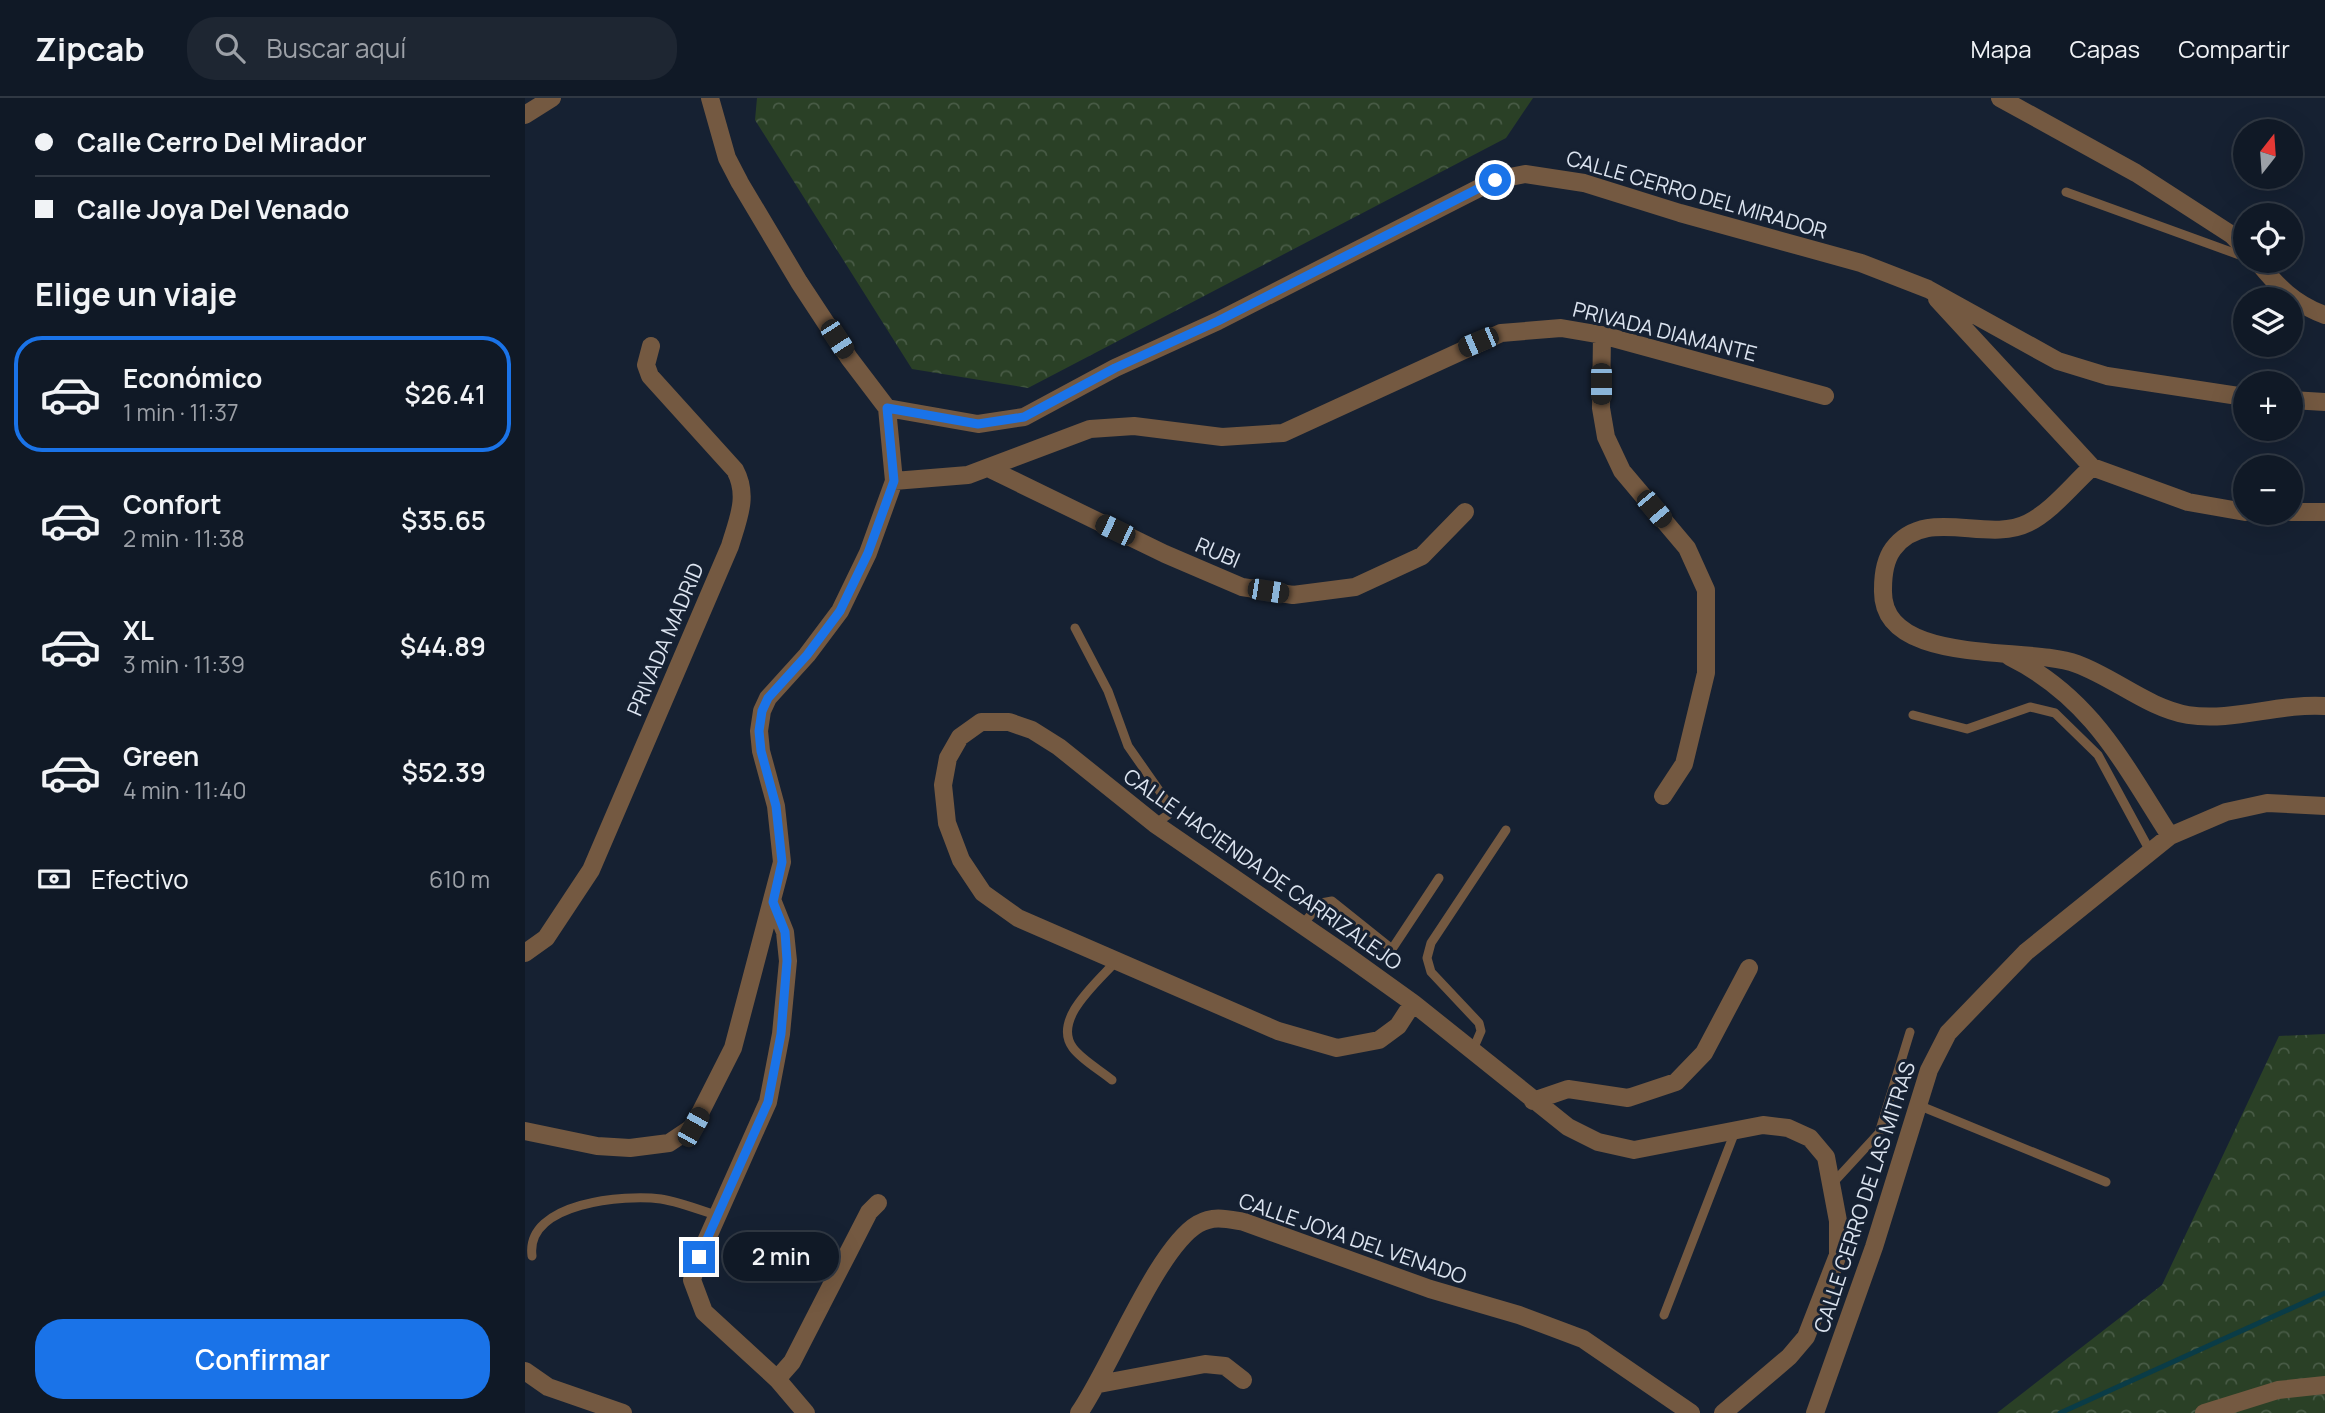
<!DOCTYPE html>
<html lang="es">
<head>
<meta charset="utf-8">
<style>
	body { margin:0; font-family:Manrope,sans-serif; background:#1e2632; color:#f1f3f6; height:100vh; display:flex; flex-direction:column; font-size:26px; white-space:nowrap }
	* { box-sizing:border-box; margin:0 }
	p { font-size:23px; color:#9ca0a7 }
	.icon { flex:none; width:38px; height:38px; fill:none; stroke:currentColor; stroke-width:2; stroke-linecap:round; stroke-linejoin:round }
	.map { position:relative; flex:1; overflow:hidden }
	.side { display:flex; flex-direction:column; background:#101926; width:525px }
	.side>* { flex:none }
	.guide { display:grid; align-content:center; height:154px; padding:0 35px; background:#101926 }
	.needle { width:46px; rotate:17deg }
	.controls { position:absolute; left:1708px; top:21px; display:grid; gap:14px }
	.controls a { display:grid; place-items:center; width:70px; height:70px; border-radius:50%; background:#101926; box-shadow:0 7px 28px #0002,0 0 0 2px #303843; font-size:35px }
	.end { position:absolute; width:32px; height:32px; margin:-16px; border:9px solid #1a73e8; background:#fff; box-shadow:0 0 0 4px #fff }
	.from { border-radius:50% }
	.bubble { position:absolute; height:49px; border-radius:24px; background:#101926; box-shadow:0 7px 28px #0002,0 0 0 2px #303843; font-size:23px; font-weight:600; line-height:49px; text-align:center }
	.car { position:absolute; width:21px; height:42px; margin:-21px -10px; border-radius:9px; box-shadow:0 0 5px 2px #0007; background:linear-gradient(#222 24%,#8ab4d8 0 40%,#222 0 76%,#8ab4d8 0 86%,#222 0) }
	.guide b { display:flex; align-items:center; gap:24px; height:66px; font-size:26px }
	.guide b+b { border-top:2px solid #303843 }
	.guide i { width:18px; height:18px; background:#f1f3f6 }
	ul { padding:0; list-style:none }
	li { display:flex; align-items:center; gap:21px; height:116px; margin:0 14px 10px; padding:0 21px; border:4px solid transparent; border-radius:28px }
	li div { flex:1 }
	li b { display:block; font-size:26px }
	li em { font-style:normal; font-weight:600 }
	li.active { border-color:#1a73e8 }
	li>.icon { width:63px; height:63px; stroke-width:1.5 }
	h2 { padding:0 35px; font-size:32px; line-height:84px }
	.pay { display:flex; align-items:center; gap:18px; height:77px; padding:0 35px; font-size:26px }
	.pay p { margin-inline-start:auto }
	.button { display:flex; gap:14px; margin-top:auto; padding:14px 35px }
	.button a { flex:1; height:80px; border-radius:28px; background:#1a73e8; color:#fff; font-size:28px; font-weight:600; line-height:80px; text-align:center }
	header { display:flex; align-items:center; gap:42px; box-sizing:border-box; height:98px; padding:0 35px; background:#101926; border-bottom:2px solid #303843 }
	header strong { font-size:33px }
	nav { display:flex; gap:38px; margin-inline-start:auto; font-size:24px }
	.search { width:490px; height:63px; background:#1e2632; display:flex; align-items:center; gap:18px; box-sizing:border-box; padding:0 24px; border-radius:28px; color:#9ca0a7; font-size:26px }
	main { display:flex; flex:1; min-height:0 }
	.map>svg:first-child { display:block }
</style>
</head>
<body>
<header>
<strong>Zipcab</strong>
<div class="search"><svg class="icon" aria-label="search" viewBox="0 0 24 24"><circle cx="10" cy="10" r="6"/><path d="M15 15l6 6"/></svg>Buscar aquí</div>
<nav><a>Mapa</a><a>Capas</a><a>Compartir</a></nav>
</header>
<main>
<section class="side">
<div class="guide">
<b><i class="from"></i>Calle Cerro Del Mirador</b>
<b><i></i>Calle Joya Del Venado</b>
</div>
<h2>Elige un viaje</h2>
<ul>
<li class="active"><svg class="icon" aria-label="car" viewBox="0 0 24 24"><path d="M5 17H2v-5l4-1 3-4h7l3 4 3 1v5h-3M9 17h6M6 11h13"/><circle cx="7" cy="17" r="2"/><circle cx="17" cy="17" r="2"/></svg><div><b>Económico</b><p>1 min · 11:37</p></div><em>$26.41</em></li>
<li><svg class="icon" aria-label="car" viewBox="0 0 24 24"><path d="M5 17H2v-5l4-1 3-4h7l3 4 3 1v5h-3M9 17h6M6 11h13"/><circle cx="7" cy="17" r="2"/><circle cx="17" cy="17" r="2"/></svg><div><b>Confort</b><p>2 min · 11:38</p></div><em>$35.65</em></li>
<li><svg class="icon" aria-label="car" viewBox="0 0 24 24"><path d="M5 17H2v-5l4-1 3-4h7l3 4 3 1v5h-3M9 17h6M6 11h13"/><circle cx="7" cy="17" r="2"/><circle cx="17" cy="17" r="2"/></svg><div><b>XL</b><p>3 min · 11:39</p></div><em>$44.89</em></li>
<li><svg class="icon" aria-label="car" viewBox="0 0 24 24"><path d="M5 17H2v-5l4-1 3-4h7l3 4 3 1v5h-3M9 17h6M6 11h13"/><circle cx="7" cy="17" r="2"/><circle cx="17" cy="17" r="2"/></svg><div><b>Green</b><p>4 min · 11:40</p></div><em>$52.39</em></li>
</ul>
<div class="pay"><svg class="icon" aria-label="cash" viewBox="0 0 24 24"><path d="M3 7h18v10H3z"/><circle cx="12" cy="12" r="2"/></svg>Efectivo<p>610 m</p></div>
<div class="button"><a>Confirmar</a></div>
</section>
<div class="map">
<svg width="1800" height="1315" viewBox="0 0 1800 1315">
	<defs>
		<pattern id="forest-crowns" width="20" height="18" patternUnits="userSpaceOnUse" patternTransform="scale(1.75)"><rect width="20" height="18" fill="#2a4026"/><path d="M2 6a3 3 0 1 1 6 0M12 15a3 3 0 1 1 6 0" fill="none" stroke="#485b46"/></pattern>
	</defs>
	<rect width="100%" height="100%" fill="#162132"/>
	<path fill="url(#forest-crowns)" d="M 232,0 L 1008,0 L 981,40 L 503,290 L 387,271 L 230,22 Z
		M 1800,936 L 1800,1315 L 1472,1315 L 1637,1187 L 1754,938 Z"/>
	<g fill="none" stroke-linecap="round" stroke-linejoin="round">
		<path stroke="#0a3c47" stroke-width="5" d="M 1535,1315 L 1800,1195"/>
		<path stroke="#745941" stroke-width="9" d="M 1541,94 L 1720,159
			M 550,530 L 583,593 L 603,648 L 645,708 L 644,716 L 630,726
			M 1388,617 L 1442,631 L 1505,609 L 1530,615 L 1573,657 L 1625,753
			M 777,827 L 796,805 L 807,803 L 867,851 L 914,780
			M 947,954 L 956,933 L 954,925 L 906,874 L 902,860 L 906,845 L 981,732
			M 587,982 C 575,972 557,962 548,950 C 526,921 575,882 592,862
			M 1393,1007 L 1581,1084
			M 1307,1086 L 1354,1035 L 1385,934
			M 7,1158 C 0,1104 101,1096 136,1101 C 155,1104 175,1112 193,1118
			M 1139,1217 L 1211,1031"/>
		<path stroke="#745941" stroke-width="18" d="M 1475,0 L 1611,75 L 1707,137 L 1720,151
			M 0,17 L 27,0
			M 1732,163 C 1752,188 1769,206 1800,217
			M 1412,201 L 1567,369 L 1663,404 L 1720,414
			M 1077,237 L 1076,310 L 1081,339 L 1097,373 L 1162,450 L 1181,492 L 1181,575 L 1159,666 L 1138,698
			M 1766,302 L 1800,304
			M 362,310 L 453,326 L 499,319 L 590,270 L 693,223 L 970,82 L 1000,76 L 1059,85 L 1155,115 L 1336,165 L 1403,191 L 1533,263 L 1582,278 L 1720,299
			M 1567,369 C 1547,387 1527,413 1503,425 C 1461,446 1401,407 1368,451 C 1360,462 1358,478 1358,491 C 1355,570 1503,547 1552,566 C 1590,580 1623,610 1663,617 C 1708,624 1754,605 1800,608
			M 465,371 L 640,456 L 717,489 L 768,497 L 830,489 L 897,458 L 940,414
			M 369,383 L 443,377 L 565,331 L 609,328 L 697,339 L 758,335 L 976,235 L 1036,230 L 1077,237 L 1300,298
			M 1766,414 L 1800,414
			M 1485,559 C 1566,599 1598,665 1645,738
			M 248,804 L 260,834 L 263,863 L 256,936 L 243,1004 L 174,1159 L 167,1182 L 179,1214 L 252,1281 L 281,1315
			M 0,855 L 21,840 L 66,772 L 205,448 C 213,421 224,398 210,372 L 125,278 L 121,267 L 126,248
			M 888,905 L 873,928 L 854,942 L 812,950 L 753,933 L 493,820 L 458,795 L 436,762 L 422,725 L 418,687 L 423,660 L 435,639 L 456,624 L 484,624 L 507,632 L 534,649 L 630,726 L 821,857 L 888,905 L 1043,1029 L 1073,1044 L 1109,1052 L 1238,1027 L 1263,1030 L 1285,1040 L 1301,1059 L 1313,1123 L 1313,1157 L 1281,1239 L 1264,1259 L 1198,1315
			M 1008,1003 L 1043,991 L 1103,1000 L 1151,984 L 1179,955 L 1224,870
			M 0,1033 L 72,1048 L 105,1050 L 144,1045 L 168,1029 L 208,950 L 257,764 L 251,708 L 236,653 L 234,633 L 237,613 L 243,600 L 282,557 L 315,513 L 343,455 L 369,383 L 362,310 L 324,260 L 274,184 L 215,85 L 202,60 L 185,0
			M 0,1273 L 23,1289 L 98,1315
			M 252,1281 L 267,1264 L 344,1114 L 353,1105
			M 574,1286 L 680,1266 L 700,1268 L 718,1282
			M 554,1315 C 586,1269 632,1150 673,1126 C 689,1117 702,1121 719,1124 L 905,1191 L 994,1217 L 1058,1241 L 1166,1315
			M 1290,1315 L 1349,1149 L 1404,972 L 1423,935 L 1501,854 L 1645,738 L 1701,714 L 1742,705 L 1800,708
			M 1679,1315 L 1753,1292 L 1800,1287"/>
	</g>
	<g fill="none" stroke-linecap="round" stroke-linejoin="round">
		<path stroke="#1a73e8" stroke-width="9" d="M 174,1159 L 243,1004 L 256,936 L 262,863 L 260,834 L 248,804 L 257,764 L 251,708 L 236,653 L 234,633 L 237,613 L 243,600 L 282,557 L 315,513 L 343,455 L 369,383 L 362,310 L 453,326 L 499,319 L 590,270 L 693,223 L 970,82"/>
	</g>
	<g text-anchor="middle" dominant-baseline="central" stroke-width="6" stroke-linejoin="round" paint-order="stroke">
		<g font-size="21" fill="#dce4f0" stroke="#162132">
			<text transform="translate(1172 96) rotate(16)">CALLE CERRO DEL MIRADOR</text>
			<text transform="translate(1140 233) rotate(14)">PRIVADA DIAMANTE</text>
			<text transform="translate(693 454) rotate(23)">RUBI</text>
			<text transform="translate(140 541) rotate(-67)">PRIVADA MADRID</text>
			<text transform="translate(738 771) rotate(35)">CALLE HACIENDA DE CARRIZALEJO</text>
			<text transform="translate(1339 1099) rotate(-72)">CALLE CERRO DE LAS MITRAS</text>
			<text transform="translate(828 1140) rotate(19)">CALLE JOYA DEL VENADO</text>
		</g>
	</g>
</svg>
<div class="controls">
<a><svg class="needle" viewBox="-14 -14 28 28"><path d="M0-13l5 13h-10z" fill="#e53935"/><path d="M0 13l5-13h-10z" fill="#9ca0a7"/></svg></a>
<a><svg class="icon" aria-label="locate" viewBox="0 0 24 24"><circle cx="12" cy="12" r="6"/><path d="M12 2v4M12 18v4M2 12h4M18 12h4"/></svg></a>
<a><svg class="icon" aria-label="layers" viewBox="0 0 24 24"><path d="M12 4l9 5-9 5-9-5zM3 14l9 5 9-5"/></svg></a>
<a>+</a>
<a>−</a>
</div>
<i class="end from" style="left:970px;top:82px"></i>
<i class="end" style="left:174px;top:1159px"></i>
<div class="bubble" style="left:198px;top:1134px;width:116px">2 min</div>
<i class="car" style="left:312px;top:241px;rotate:147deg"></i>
<i class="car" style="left:953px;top:244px;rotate:247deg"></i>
<i class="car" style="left:1076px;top:286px;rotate:180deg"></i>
<i class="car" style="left:1129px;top:411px;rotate:140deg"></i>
<i class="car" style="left:590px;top:432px;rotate:296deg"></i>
<i class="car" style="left:743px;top:493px;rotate:99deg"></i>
<i class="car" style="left:168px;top:1029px;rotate:29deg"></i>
</div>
</main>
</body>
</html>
